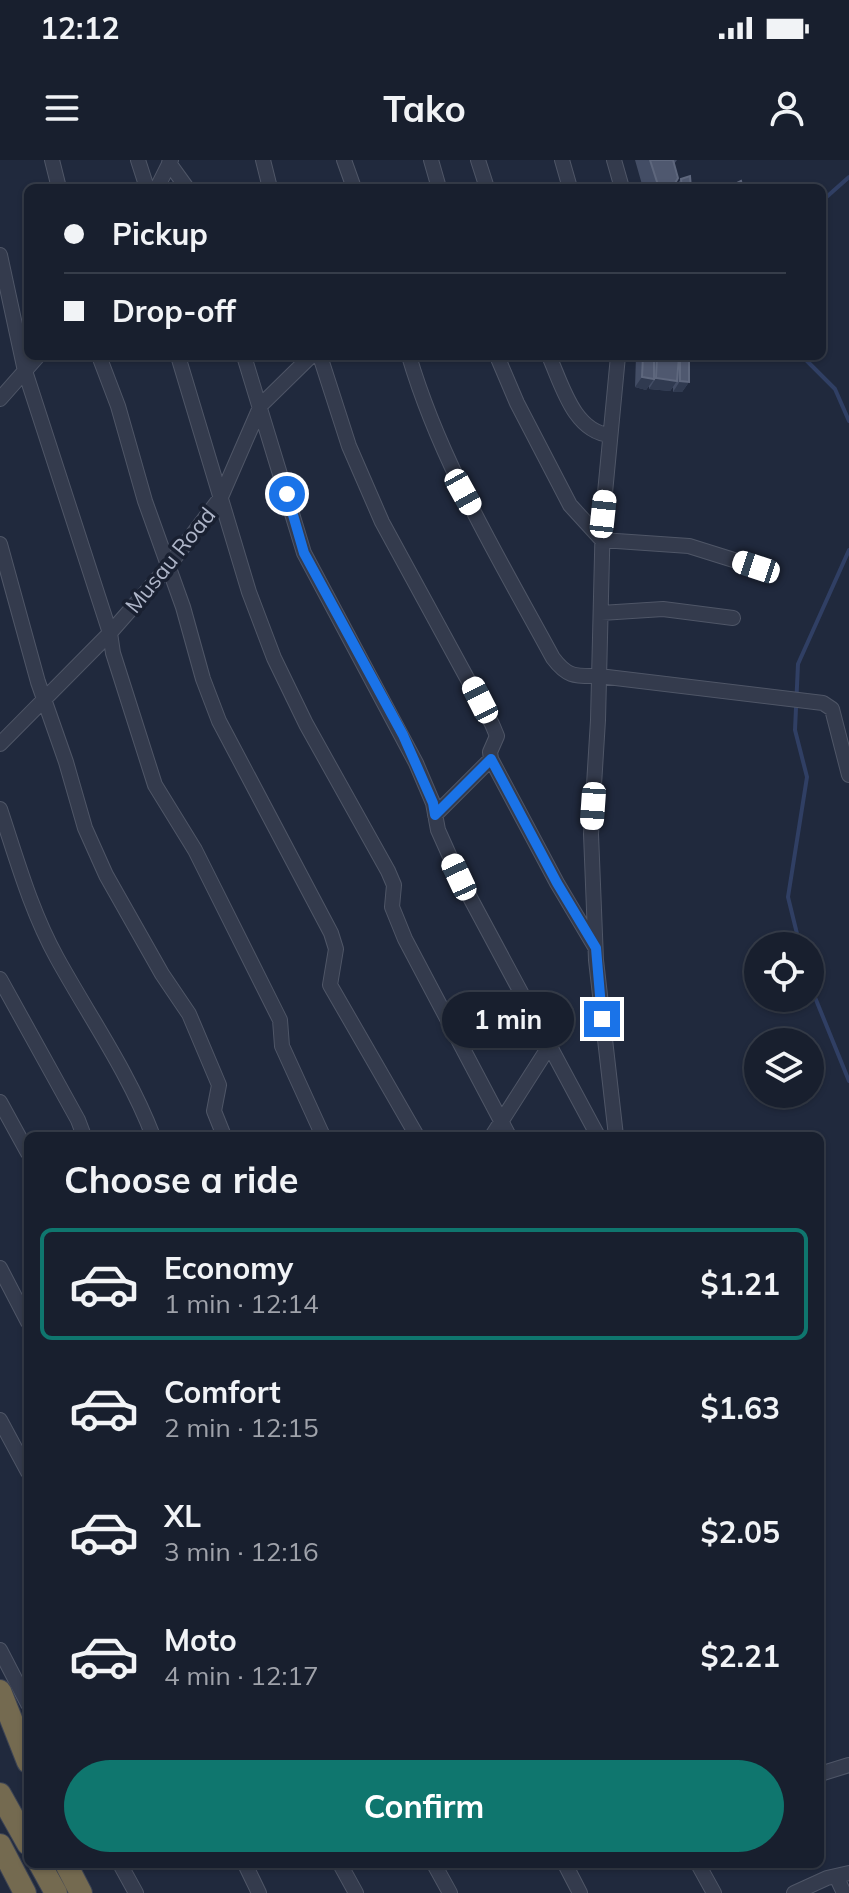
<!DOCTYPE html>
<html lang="en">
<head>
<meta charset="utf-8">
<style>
	body { margin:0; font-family:Mulish,sans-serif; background:#252c3a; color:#f1f3f6; height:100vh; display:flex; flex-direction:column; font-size:30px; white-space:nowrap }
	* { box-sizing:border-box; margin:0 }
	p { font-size:26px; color:#9fa2aa }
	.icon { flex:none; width:44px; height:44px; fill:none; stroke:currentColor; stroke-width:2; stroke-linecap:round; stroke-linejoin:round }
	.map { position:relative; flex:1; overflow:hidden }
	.drawer { position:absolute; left:24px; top:972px; width:800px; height:736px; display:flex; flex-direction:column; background:#181f2e; border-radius:12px; box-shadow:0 2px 6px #0004,0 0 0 2px #363d4a }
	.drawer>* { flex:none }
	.banner { position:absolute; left:24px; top:24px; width:802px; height:176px; border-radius:12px; box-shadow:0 2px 6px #0004,0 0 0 2px #363d4a; display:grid; align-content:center; height:176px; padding:0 40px; background:#181f2e }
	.controls { position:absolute; left:744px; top:772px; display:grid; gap:16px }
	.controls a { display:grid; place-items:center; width:80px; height:80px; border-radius:50%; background:#181f2e; box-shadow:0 2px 6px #0004,0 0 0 2px #363d4a; font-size:40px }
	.end { position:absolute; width:36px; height:36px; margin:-18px; border:10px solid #1a73e8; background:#fff; box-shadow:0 0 0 4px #fff }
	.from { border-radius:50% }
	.bubble { position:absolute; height:56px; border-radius:28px; background:#181f2e; box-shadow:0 2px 6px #0004,0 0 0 2px #363d4a; font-size:26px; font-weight:700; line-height:56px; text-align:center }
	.car { position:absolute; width:24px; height:48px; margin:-24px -12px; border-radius:10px; box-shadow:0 0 6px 2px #0007; background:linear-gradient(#fff 24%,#345 0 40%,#fff 0 76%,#345 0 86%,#fff 0) }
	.banner b { display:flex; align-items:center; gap:28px; height:76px; font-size:30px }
	.banner b+b { border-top:2px solid #363d4a }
	.banner i { width:20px; height:20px; background:#f1f3f6 }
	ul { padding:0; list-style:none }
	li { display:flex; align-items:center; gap:24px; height:112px; margin:0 16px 12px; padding:0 24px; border:4px solid transparent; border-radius:12px }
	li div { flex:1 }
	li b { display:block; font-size:30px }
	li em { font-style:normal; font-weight:700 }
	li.on { border-color:#0f766e }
	li>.icon { width:72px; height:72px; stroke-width:1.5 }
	h2 { padding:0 40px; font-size:36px; line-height:96px }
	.cta { display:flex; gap:16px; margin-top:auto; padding:16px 40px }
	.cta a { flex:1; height:92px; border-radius:48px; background:#0f766e; color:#fff; font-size:32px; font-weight:700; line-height:92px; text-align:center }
	.status { display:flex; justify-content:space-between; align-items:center; height:56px; padding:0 40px; background:#181f2e; direction:ltr }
	.status svg { height:22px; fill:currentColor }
	header { display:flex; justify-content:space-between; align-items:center; height:104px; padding:0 40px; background:#181f2e; font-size:36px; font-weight:700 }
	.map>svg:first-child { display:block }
</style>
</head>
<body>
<div class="status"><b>12:12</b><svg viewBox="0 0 49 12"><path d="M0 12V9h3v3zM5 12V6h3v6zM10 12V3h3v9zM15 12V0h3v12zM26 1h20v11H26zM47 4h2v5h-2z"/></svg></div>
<header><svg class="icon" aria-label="menu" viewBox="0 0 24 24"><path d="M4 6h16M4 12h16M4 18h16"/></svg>Tako<svg class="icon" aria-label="person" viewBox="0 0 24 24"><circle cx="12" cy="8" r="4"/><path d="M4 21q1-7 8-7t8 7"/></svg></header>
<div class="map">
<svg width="849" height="1733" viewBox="0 0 849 1733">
	<rect width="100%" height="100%" fill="#20293d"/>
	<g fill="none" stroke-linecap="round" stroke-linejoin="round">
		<path stroke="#303f64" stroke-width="4" d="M 822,41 L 849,17
			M 802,196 L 835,229 L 849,261
			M 800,786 L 788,737 L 807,617 L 795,570 L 798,504 L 849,390
			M 810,825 L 849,921"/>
		<g stroke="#4f5667" stroke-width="16">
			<path id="minor" d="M 52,0 L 59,28
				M 138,0 L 147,28
				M 263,0 L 270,28
				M 344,0 L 354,28
				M 431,0 L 439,28
				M 478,0 L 487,28
				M 562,0 L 570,28
				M 614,0 L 622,28
				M 169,3 L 187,28
				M 157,28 L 171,0
				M 0,95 L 25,211 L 110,473 L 113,493 L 155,625 L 195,690 L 280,860 L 282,886 L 323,976
				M 99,196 L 118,246 L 145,341 L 183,447 L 203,519 L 219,561 L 331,773 L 336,789 L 330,825 L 417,976
				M 178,196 L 249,432 L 274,498 L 306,564 L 388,711 L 394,725 L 392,747 L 405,779 L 509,976
				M 244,196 L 304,393 L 416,603 L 433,643 L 438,670 L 459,717 L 598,976
				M 320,196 L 349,286 L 382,362 L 492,564 L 497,576 L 490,592 L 491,599 L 557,723 L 595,787
				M 409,196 C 441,304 500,400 553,498 C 568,518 576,516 599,516 L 823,543 L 832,549 L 849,615
				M 497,196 L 517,243 L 570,345 L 602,380 L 689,386 L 756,407
				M 549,196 C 562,225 574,272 610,275
				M 0,239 L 38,196
				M 0,384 L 38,522 L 66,602 L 85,668 L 106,715 L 162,814 L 189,854 L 219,925 L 214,951 L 224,976
				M 601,453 L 663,449 L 733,458
				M 0,584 L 110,473 L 167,408 L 221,337 L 261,245 L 311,196
				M 0,649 C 17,700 31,751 57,798 C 89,856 129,913 153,976
				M 435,655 L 491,599
				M 0,819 L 78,960 L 84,976
				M 0,942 L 28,993
				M 492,976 L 550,885
				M 616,976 L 596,800 L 591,674 L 598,560 L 603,354 L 618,196
				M 0,1108 L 28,1162
				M 0,1260 L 28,1312
				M 0,1490 L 28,1544
				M 820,1614 L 849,1605
				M 120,1704 L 136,1733
				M 245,1704 L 259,1733
				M 340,1704 L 356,1733
				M 434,1704 L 450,1733
				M 565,1704 L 580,1733
				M 698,1704 L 714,1733
				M 836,1716 L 844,1733
				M 794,1733 L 827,1718 L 849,1713"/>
		</g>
		<g stroke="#3c4354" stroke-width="24">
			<path id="highway" d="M 0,1531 L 28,1602
				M 0,1634 L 28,1684
				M 0,1685 L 25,1733
				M 40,1704 L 56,1733
				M 66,1704 L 81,1733"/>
		</g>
		<use href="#minor" stroke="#343b4d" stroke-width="14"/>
		<use href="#highway" stroke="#746a50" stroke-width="22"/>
	</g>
	<path fill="#434d65" d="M 635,0 L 677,0 L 674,4 L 678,18 L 672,28 L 643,28 Z
		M 681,19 L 691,28 L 674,28 Z
		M 636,196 L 689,196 L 689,222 L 682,232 L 673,232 L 673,227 L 670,231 L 649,229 L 649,226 L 646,230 L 635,227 Z"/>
	<path fill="#303a50" d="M 642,217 L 654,219 L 646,230 L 635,227 Z
		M 656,218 L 677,221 L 670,231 L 649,229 Z
		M 680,221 L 689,222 L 682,232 L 673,232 Z"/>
	<path fill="#4f586f" stroke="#5e677d" stroke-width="2" d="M 650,0 L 673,0 L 678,18 L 674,25 L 659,28 Z
		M 690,16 L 691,28 L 682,28 L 681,19 Z
		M 741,21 L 743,28 L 727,28 Z
		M 643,196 L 654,196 L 654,219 L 642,217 Z
		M 657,196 L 679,196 L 677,221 L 656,218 Z
		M 680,196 L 689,196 L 689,222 L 680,221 Z"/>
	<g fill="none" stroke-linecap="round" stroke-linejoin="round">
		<path stroke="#1a73e8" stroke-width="10" d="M 287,334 L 304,393 L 403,575 L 433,643 L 435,655 L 491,599 L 557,723 L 596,788 L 602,859"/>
	</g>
	<g text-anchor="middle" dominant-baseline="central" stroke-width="7" stroke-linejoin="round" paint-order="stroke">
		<g font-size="22" fill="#afb6c9" stroke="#192031">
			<text transform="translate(170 400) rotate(-51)">Musau Road</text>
		</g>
	</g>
</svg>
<div class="controls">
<a><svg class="icon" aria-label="locate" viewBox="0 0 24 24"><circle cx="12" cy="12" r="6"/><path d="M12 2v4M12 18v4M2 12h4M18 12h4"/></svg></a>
<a><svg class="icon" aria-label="layers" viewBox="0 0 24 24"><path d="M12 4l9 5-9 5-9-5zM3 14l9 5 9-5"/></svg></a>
</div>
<i class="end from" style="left:287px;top:334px"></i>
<i class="end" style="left:602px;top:859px"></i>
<div class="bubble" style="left:442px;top:832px;width:132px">1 min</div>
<i class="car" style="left:463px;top:332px;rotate:151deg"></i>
<i class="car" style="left:603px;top:354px;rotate:6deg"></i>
<i class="car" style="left:756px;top:407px;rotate:288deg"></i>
<i class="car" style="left:480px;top:540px;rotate:333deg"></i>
<i class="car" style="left:593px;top:646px;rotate:184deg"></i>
<i class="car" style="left:459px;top:717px;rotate:335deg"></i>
<div class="banner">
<b><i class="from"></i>Pickup</b>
<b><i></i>Drop-off</b>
</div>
<section class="drawer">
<h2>Choose a ride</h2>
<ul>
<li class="on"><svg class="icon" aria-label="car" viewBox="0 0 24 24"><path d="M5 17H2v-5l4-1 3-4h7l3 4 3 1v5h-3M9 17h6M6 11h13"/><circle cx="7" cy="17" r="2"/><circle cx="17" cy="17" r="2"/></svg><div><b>Economy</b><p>1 min · 12:14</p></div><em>$1.21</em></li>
<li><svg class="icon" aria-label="car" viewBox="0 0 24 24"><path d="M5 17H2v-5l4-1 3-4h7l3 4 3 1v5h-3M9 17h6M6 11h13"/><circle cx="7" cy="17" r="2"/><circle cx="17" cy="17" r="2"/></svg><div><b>Comfort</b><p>2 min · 12:15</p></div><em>$1.63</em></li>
<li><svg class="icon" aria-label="car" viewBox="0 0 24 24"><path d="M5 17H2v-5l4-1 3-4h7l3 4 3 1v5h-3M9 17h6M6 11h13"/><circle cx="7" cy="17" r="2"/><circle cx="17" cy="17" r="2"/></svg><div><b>XL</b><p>3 min · 12:16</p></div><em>$2.05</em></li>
<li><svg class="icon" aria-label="car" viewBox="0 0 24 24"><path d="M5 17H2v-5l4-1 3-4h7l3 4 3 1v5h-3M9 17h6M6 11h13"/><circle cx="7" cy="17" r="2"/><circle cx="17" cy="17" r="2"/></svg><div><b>Moto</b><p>4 min · 12:17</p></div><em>$2.21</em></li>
</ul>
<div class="cta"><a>Confirm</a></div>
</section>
</div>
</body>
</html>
